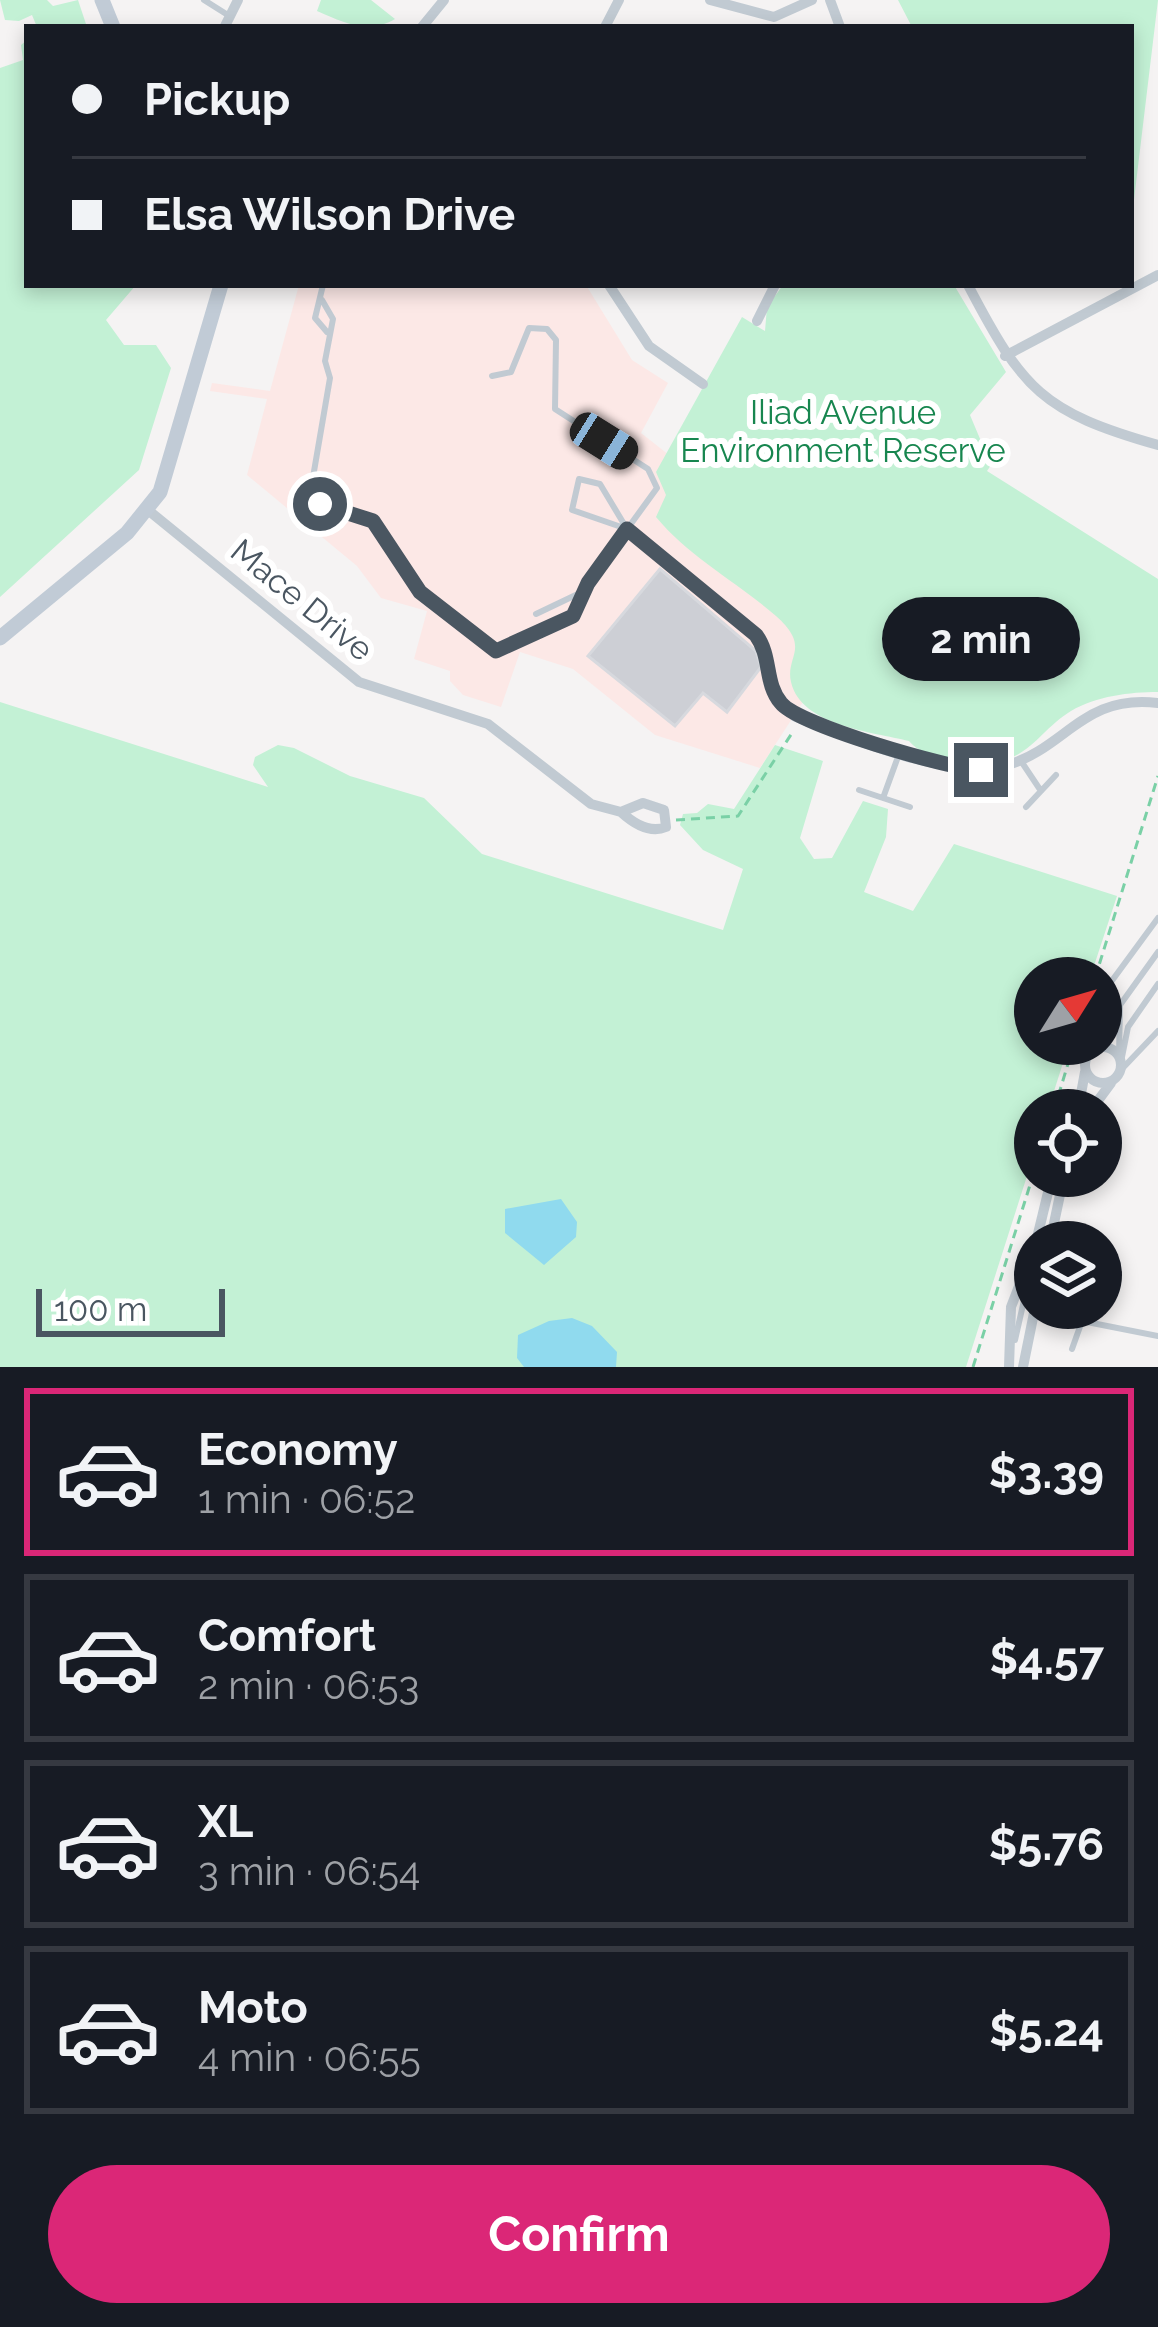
<!DOCTYPE html>
<html lang="en">
<head>
<meta charset="utf-8">
<style>
	body { margin:0; font-family:Raleway,sans-serif; background:#20242c; color:#f1f3f6; height:100vh; display:flex; flex-direction:column; font-size:45px; white-space:nowrap }
	* { box-sizing:border-box; margin:0 }
	p { font-size:39px; color:#9ea1a6 }
	.icon { flex:none; width:66px; height:66px; fill:none; stroke:currentColor; stroke-width:2; stroke-linecap:round; stroke-linejoin:round }
	.map { position:relative; height:1367px; overflow:hidden }
	.side { display:flex; flex-direction:column; background:#171b24; flex:1 }
	.side>* { flex:none }
	.hud { position:absolute; left:24px; top:24px; width:1110px; height:264px; border-radius:0px; box-shadow:0 6px 18px #0003; display:grid; align-content:center; height:264px; padding:0 48px; background:#171b24 }
	.needle { width:78px; rotate:53deg }
	.controls { position:absolute; left:1014px; top:957px; display:grid; gap:24px }
	.controls a { display:grid; place-items:center; width:108px; height:108px; border-radius:50%; background:#171b24; box-shadow:0 6px 18px #0003; font-size:60px }
	.scale { position:absolute; left:36px; bottom:30px; width:189px; box-sizing:border-box; padding-left:12px; border:6px solid #4a5661; border-top:0; font-size:33px; line-height:42px; white-space:nowrap; color:#4a5661; -webkit-text-stroke:9px #fff; paint-order:stroke }
	.end { position:absolute; width:54px; height:54px; margin:-27px; border:15px solid #4a5661; background:#fff; box-shadow:0 0 0 6px #fff }
	.from { border-radius:50% }
	.bubble { position:absolute; height:84px; border-radius:42px; background:#171b24; box-shadow:0 6px 18px #0003; font-size:39px; font-weight:700; line-height:84px; text-align:center }
	.car { position:absolute; width:36px; height:72px; margin:-36px -18px; border-radius:15px; box-shadow:0 0 9px 3px #0007; background:linear-gradient(#222 24%,#8ab4d8 0 40%,#222 0 76%,#8ab4d8 0 86%,#222 0) }
	.hud b { display:flex; align-items:center; gap:42px; height:114px; font-size:45px }
	.hud b+b { border-top:3px solid #363941 }
	.hud i { width:30px; height:30px; background:#f1f3f6 }
	ul { padding:21px 0 0; list-style:none }
	li { display:flex; align-items:center; gap:36px; height:168px; margin:0 24px 18px; padding:0 24px; border:6px solid #363941; border-radius:0px }
	li div { flex:1 }
	li b { display:block; font-size:45px }
	li em { font-style:normal; font-weight:700 }
	li.current { border-color:#db2777 }
	li>.icon { width:108px; height:108px; stroke-width:1.5 }
	.cta { display:flex; gap:24px; margin-top:auto; padding:24px 48px }
	.cta a { flex:1; height:138px; border-radius:72px; background:#db2777; color:#fff; font-size:48px; font-weight:700; line-height:138px; text-align:center }
	.map>svg:first-child { display:block }
</style>
</head>
<body>
<div class="map">
<svg width="1158" height="1367" viewBox="0 0 1158 1367">
	<rect width="100%" height="100%" fill="#f5f3f3"/>
	<path fill="#fce8e6" d="M 299,285 L 586,285 L 632,360 L 668,383 L 641,433 L 864,608 L 760,768 L 655,735 L 573,669 L 520,652 L 501,707 L 463,695 L 450,681 L 450,671 L 414,659 L 427,611 L 381,598 L 357,566 L 247,475 L 267,399 L 210,391 L 212,383 L 270,391 Z"/>
	<path fill="#c3f1d5" d="M 0,0 L 47,0 L 53,6 L 78,0 L 87,27 L 37,27 L 32,15 L 19,21 L 5,20 Z
		M 321,0 L 371,0 L 395,19 C 368,35 345,23 317,11 Z
		M 898,0 L 1158,0 L 1133,208 L 1131,27 L 912,27 Z
		M 27,40 L 27,285 L 136,285 L 106,320 L 124,345 L 156,345 L 171,368 L 139,470 L 0,597 L 0,68 L 23,60 L 21,45 Z
		M 783,285 L 954,285 L 1006,372 L 970,415 L 991,465 L 987,471 L 1158,579 L 1158,692 C 1130,692 1096,696 1071,711 C 1043,728 1034,752 1000,762 L 991,756 C 965,758 929,764 909,741 C 873,732 801,726 791,682 C 785,656 812,648 776,616 C 737,582 689,557 656,517 L 666,495 L 656,472 L 742,317 L 765,331 L 767,307 Z
		M 0,702 L 268,787 L 253,765 L 255,757 L 278,745 L 294,748 L 350,776 L 424,798 L 482,854 L 723,930 L 743,869 L 703,850 L 680,825 L 683,814 L 697,813 L 708,804 L 734,809 L 775,745 L 823,761 L 800,838 L 814,859 L 832,858 L 863,801 L 888,809 L 886,837 L 864,892 L 913,911 L 954,844 L 1117,896 L 1090,978 L 1035,978 L 1035,1044 L 1069,1044 L 1048,1110 L 1035,1110 L 1035,1151 L 966,1367 L 0,1367 Z"/>
	<path fill="#90daee" d="M 561,1199 L 577,1222 L 576,1237 L 544,1265 L 505,1233 L 505,1209 Z
		M 572,1318 L 592,1326 L 617,1352 L 616,1367 L 524,1367 L 517,1358 L 518,1335 L 549,1321 Z"/>
	<path fill="#cdcfd5" stroke="#d7d9de" stroke-width="3" d="M 660,569 L 756,651 L 761,667 L 727,712 L 703,693 L 675,726 L 588,656 Z"/>
	<g fill="none" stroke-linecap="round" stroke-linejoin="round">
		<path stroke="#7ad0a6" stroke-width="3" stroke-dasharray="9 6" stroke-linecap="butt" d="M 676,820 L 738,816 L 794,730
			M 1095,978 L 1158,776
			M 1054,1110 L 1074,1044
			M 973,1367 L 1035,1169"/>
		<path stroke="#c1cad2" stroke-width="6" d="M 204,0 L 231,17
			M 323,285 L 315,318 L 327,332
			M 322,300 L 333,319 L 325,361 L 330,378 L 312,483 L 314,498 L 373,521 L 426,598 L 497,651 L 573,616 L 588,583 L 657,488 L 648,469 L 555,409 L 556,340 L 547,329 L 529,328 L 511,372 L 492,376
			M 627,529 L 600,484 L 579,479 L 572,510 L 627,529 L 756,635 C 775,662 765,693 793,716
			M 536,614 L 580,593
			M 1021,761 L 1041,791
			M 859,790 L 910,807
			M 883,798 L 899,754
			M 1026,807 L 1056,775
			M 1101,1010 L 1111,982 L 1158,918
			M 1089,1054 L 1095,1044
			M 1119,1056 L 1120,1005 L 1158,952
			M 1121,1062 L 1128,1027 L 1158,984
			M 1120,1071 L 1158,1031
			M 1077,1308 L 1082,1321 L 1158,1336
			M 1015,1340 L 1032,1265
			M 1072,1349 L 1082,1321"/>
		<path stroke="#c1cad2" stroke-width="10" d="M 710,0 L 774,17 L 812,0
			M 830,0 L 840,27
			M 225,26 L 238,0
			M 422,27 L 444,0
			M 605,27 L 619,0
			M 609,285 L 649,346 L 703,384
			M 968,285 C 1023,390 1042,412 1158,445
			M 757,321 L 775,285
			M 1005,356 L 1158,275
			M 148,510 L 359,682 L 488,724 L 591,804 L 621,812
			M 794,716 C 846,737 955,782 1008,765 C 1067,747 1083,694 1158,703
			M 643,803 L 664,810 L 666,827 C 649,834 633,823 621,812 Z
			M1085 1065a18 18 0 1 1 36 0a18 18 0 1 1-36 0Z
			M 1078,1110 L 1085,1072
			M 1091,1110 L 1111,1083
			M 1036,1242 L 1052,1176
			M 1050,1242 L 1064,1176
			M 1009,1367 L 1011,1307 L 1035,1245
			M 1023,1367 L 1035,1308"/>
		<path stroke="#c1cbd6" stroke-width="15" d="M 102,0 L 113,27
			M 0,638 L 127,533 L 160,492 L 221,285"/>
	</g>
	<g fill="none" stroke-linecap="round" stroke-linejoin="round">
		<path stroke="#4a5661" stroke-width="15" d="M 320,504 L 373,521 L 420,592 L 496,651 L 573,616 L 588,583 L 627,529 L 756,635 C 772,657 764,683 781,703 C 798,725 950,769 981,770"/>
	</g>
	<g text-anchor="middle" dominant-baseline="central" stroke-width="12" stroke-linejoin="round" paint-order="stroke">
		<g font-size="33" fill="#17864f" stroke="#fff">
			<text x="843" y="412">Iliad Avenue<tspan x="843" dy="38">Environment Reserve</tspan></text>
		</g>
		<g font-size="33" fill="#4a5661" stroke="#fff">
			<text transform="translate(302 600) rotate(39)">Mace Drive</text>
		</g>
	</g>
</svg>
<div class="controls">
<a><svg class="needle" viewBox="-14 -14 28 28"><path d="M0-13l5 13h-10z" fill="#e53935"/><path d="M0 13l5-13h-10z" fill="#9ea1a6"/></svg></a>
<a><svg class="icon" aria-label="locate" viewBox="0 0 24 24"><circle cx="12" cy="12" r="6"/><path d="M12 2v4M12 18v4M2 12h4M18 12h4"/></svg></a>
<a><svg class="icon" aria-label="layers" viewBox="0 0 24 24"><path d="M12 4l9 5-9 5-9-5zM3 14l9 5 9-5"/></svg></a>
</div>
<div class="scale">100 m</div>
<i class="end from" style="left:320px;top:504px"></i>
<i class="end" style="left:981px;top:770px"></i>
<div class="bubble" style="left:882px;top:597px;width:198px">2 min</div>
<i class="car" style="left:604px;top:441px;rotate:122deg"></i>
<div class="hud">
<b><i class="from"></i>Pickup</b>
<b><i></i>Elsa Wilson Drive</b>
</div>
</div>
<section class="side">
<ul>
<li class="current"><svg class="icon" aria-label="car" viewBox="0 0 24 24"><path d="M5 17H2v-5l4-1 3-4h7l3 4 3 1v5h-3M9 17h6M6 11h13"/><circle cx="7" cy="17" r="2"/><circle cx="17" cy="17" r="2"/></svg><div><b>Economy</b><p>1 min · 06:52</p></div><em>$3.39</em></li>
<li><svg class="icon" aria-label="car" viewBox="0 0 24 24"><path d="M5 17H2v-5l4-1 3-4h7l3 4 3 1v5h-3M9 17h6M6 11h13"/><circle cx="7" cy="17" r="2"/><circle cx="17" cy="17" r="2"/></svg><div><b>Comfort</b><p>2 min · 06:53</p></div><em>$4.57</em></li>
<li><svg class="icon" aria-label="car" viewBox="0 0 24 24"><path d="M5 17H2v-5l4-1 3-4h7l3 4 3 1v5h-3M9 17h6M6 11h13"/><circle cx="7" cy="17" r="2"/><circle cx="17" cy="17" r="2"/></svg><div><b>XL</b><p>3 min · 06:54</p></div><em>$5.76</em></li>
<li><svg class="icon" aria-label="car" viewBox="0 0 24 24"><path d="M5 17H2v-5l4-1 3-4h7l3 4 3 1v5h-3M9 17h6M6 11h13"/><circle cx="7" cy="17" r="2"/><circle cx="17" cy="17" r="2"/></svg><div><b>Moto</b><p>4 min · 06:55</p></div><em>$5.24</em></li>
</ul>
<div class="cta"><a>Confirm</a></div>
</section>
</body>
</html>
